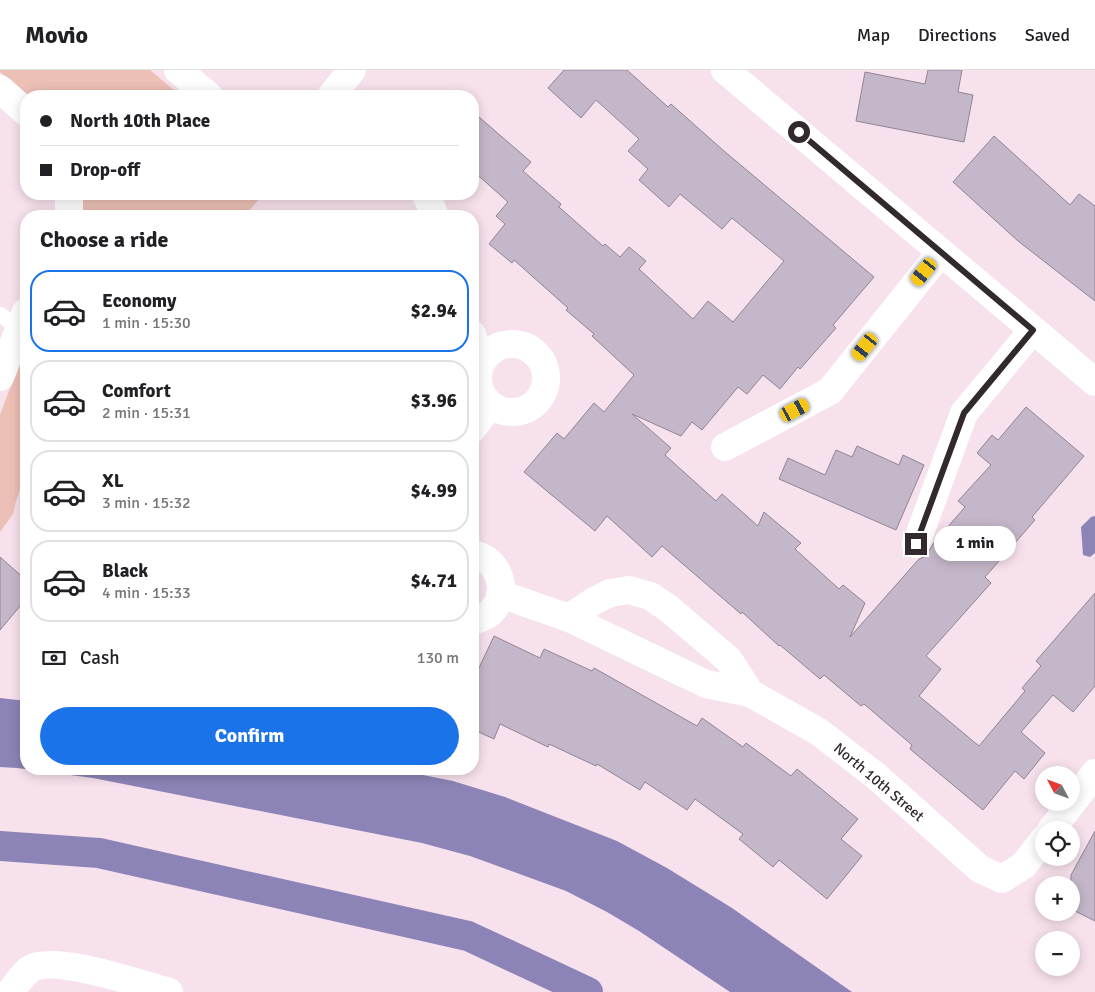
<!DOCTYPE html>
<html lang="en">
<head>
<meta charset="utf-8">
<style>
	body { margin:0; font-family:Signika,sans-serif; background:#f2f2f2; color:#202124; height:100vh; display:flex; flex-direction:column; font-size:19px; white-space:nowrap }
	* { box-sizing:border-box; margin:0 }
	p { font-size:16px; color:#757577 }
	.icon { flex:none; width:28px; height:28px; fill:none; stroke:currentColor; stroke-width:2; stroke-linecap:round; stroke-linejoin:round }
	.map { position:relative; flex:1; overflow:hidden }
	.sheet { position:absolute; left:20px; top:140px; width:459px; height:565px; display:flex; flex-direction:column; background:#fff; border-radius:20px; box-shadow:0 2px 12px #0003 }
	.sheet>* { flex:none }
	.hud { position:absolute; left:20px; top:20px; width:459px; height:110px; border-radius:20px; box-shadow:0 2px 12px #0003; display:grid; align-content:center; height:110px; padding:0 20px; background:#fff }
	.needle { width:32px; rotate:311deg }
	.tools { position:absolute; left:1035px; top:696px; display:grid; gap:10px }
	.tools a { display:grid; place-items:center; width:45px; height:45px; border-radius:50%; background:#fff; box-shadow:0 2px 12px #0003; font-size:25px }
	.end { position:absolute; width:22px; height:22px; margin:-11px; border:6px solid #31292e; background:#fff; box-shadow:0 0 0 2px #fff }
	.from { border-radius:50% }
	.bubble { position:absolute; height:35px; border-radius:18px; background:#fff; box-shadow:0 2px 12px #0003; font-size:16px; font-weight:800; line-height:35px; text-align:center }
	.car { position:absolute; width:15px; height:30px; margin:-15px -8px; border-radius:6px; box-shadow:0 0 4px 1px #0007; background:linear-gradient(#f5c518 24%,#345 0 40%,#f5c518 0 76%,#345 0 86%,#f5c518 0) }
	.hud b { display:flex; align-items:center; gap:18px; height:48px; font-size:19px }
	.hud b+b { border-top:1px solid #e0e0e0 }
	.hud i { width:12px; height:12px; background:#202124 }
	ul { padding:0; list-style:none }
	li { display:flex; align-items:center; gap:15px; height:82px; margin:0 10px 8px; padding:0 10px; border:2px solid #e0e0e0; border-radius:20px }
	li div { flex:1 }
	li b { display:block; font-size:19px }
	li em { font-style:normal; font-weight:800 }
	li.on { border-color:#1a73e8 }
	li>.icon { width:45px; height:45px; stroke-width:1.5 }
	h2 { padding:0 20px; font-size:22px; line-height:60px }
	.pay { display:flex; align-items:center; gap:12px; height:55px; padding:0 20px; font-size:19px }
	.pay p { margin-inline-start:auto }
	.button { display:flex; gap:10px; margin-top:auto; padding:10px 20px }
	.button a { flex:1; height:58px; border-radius:30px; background:#1a73e8; color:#fff; font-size:20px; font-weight:800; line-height:58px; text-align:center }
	header { display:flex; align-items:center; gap:30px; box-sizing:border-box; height:70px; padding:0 25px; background:#fff; border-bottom:1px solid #e0e0e0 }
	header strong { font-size:24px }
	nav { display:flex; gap:28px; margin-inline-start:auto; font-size:18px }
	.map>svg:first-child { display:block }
</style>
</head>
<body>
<header>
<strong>Movio</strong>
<nav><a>Map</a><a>Directions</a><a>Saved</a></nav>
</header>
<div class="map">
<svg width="1095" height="922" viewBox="0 0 1095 922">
	<rect width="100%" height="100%" fill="#f7e1ed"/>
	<path fill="#edc0b5" d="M 0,0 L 150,0 L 181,26 L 29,26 L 0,2 Z
		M 83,124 L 263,124 L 245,146 L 83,146 Z
		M 26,275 L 26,402 L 16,431 L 13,444 L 0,462 L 0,345 Z"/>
	<path fill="#8c84b6" d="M 1095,446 L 1095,483 L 1090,487 L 1083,485 L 1081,457 L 1091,447 Z
		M 0,628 L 26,631 L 26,699 L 393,699 L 453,711 L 505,727 L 617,771 L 667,798 L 732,838 L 852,922 L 730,922 L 639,861 L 607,842 L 566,821 L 470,786 L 422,773 L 93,708 L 17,698 L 0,697 Z"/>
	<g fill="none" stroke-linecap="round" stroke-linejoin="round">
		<path stroke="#8c84b6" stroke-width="30" d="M 0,776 L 99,783 L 468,866 L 588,922"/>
	</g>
	<path fill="#c4b7c9" stroke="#918495" d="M 564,0 L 627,0 L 668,37 L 671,34 L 724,81 L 874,207 L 833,255 L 836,258 L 800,299 L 798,297 L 780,319 L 763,305 L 747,324 L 738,317 L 702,360 L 692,352 L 681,366 L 632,344 L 671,378 L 665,385 L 716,431 L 722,424 L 758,456 L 764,442 L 801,473 L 795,479 L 839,519 L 843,515 L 865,533 L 850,567 L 919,489 L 926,486 L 933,474 L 965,437 L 958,431 L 991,395 L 977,383 L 992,365 L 998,370 L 1026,337 L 1084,386 L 1032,447 L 1035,450 L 985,507 L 991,513 L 926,586 L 941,599 L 919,626 L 979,676 L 1025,621 L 1022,618 L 1041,596 L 1036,591 L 1095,523 L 1095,616 L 1073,642 L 1053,625 L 1021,662 L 1045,683 L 1024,709 L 1015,701 L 983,740 L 910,679 L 912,675 L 864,634 L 861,636 L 824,605 L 820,609 L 780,575 L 779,576 L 742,542 L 741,544 L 662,476 L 652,487 L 607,446 L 595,461 L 524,402 L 557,363 L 564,369 L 594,333 L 604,342 L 634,305 L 592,266 L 594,264 L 566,240 L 568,238 L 514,190 L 512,193 L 489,174 L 505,154 L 496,146 L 508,132 L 472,100 L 472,41 L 531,92 L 523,101 L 561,134 L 559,137 L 603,176 L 605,174 L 620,187 L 629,177 L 646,191 L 639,199 L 693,249 L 708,231 L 733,252 L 784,191 L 732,148 L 722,159 L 680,124 L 669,137 L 639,110 L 648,99 L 628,81 L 639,69 L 596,30 L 581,48 L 548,18 Z
		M 928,0 L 962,0 L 958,22 L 973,25 L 964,72 L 856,51 L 865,2 L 925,14 Z
		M 994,66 L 1070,135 L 1079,124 L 1095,136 L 1095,231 L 1018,171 L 953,112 Z
		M 857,376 L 899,395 L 903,385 L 924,395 L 896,460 L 779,409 L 788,388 L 825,405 L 836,380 L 852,387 Z
		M 0,487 L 26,510 L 26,529 L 0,560 Z
		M 494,566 L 540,588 L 544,579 L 592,601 L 594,598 L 697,656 L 702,648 L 743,677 L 746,673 L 791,706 L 797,699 L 858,749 L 841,769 L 862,786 L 827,829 L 779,790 L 773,797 L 739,769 L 743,764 L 695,729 L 687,740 L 645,712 L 640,720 L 597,694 L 596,696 L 549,674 L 548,677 L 500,654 L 494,669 L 472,659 L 472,613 Z
		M 1095,761 L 1095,851 L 1071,839 L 1071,805 Z"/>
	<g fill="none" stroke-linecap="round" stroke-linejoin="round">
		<path stroke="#fff" stroke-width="15" d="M 0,244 L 18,259"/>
		<path stroke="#fff" stroke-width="28" d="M 178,0 L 209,26
			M 725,0 L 1095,312
			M 0,19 L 26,42
			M 331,26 L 352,0
			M 426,124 L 435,146
			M 69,146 L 69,124
			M 472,264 L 480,294
			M478 308a34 34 0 1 1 68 0a34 34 0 1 1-68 0Z
			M 0,307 L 26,242
			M 472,359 L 490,335
			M 725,377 L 830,321 L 941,182
			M 916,474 L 964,343 L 1033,260
			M 472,484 C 500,488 511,524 490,543 C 485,547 479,549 472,551
			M 500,524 L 569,548 L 706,614 L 750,623 L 819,662 L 876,706 L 980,799 L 1002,809 L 1024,795 L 1044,769
			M 569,548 L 594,531 L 610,523 L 629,520 L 650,526 L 668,538 L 729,590 L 750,623
			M 1051,760 L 1095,703
			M 10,922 C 16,915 23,904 30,899 C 54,884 141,914 169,922"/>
	</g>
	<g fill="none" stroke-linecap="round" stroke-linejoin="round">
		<path stroke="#31292e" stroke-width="6" d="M 799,62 L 1033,260 L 964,343 L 916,474"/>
	</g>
	<g text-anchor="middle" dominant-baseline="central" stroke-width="4" stroke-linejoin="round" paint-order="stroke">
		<g font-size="15" fill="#31292e" stroke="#fff">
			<text transform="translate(879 712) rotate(40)">North 10th Street</text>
		</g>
	</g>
</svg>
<div class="tools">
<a><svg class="needle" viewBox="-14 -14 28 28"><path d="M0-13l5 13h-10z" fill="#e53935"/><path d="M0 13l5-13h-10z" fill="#757577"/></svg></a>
<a><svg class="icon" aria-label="locate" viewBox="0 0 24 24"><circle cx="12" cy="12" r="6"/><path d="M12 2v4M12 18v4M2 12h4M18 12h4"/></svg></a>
<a>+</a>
<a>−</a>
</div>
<i class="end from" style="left:799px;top:62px"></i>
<i class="end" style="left:916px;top:474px"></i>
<div class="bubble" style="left:934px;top:456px;width:82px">1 min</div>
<i class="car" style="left:924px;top:202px;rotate:219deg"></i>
<i class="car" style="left:865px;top:277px;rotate:219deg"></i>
<i class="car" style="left:795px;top:340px;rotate:62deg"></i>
<div class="hud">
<b><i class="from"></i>North 10th Place</b>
<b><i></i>Drop-off</b>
</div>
<section class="sheet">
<h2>Choose a ride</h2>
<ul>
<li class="on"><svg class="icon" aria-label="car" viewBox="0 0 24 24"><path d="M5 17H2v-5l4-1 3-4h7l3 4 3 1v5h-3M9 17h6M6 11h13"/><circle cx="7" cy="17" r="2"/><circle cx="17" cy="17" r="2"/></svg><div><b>Economy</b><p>1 min · 15:30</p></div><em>$2.94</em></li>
<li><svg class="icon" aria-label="car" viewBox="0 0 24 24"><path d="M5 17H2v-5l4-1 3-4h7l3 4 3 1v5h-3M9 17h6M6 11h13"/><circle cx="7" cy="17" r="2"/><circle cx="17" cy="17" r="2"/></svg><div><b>Comfort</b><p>2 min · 15:31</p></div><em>$3.96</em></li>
<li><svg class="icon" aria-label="car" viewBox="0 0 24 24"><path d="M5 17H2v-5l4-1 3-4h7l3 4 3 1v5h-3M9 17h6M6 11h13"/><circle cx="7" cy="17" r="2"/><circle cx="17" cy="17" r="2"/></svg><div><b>XL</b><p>3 min · 15:32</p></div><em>$4.99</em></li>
<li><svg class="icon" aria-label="car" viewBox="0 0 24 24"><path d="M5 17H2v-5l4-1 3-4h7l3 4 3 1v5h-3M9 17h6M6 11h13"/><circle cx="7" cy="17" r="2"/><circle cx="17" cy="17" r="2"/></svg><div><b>Black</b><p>4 min · 15:33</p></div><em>$4.71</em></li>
</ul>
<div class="pay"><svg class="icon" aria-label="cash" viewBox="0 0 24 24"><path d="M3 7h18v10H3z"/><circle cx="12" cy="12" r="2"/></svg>Cash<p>130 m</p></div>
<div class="button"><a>Confirm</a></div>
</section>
</div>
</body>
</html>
